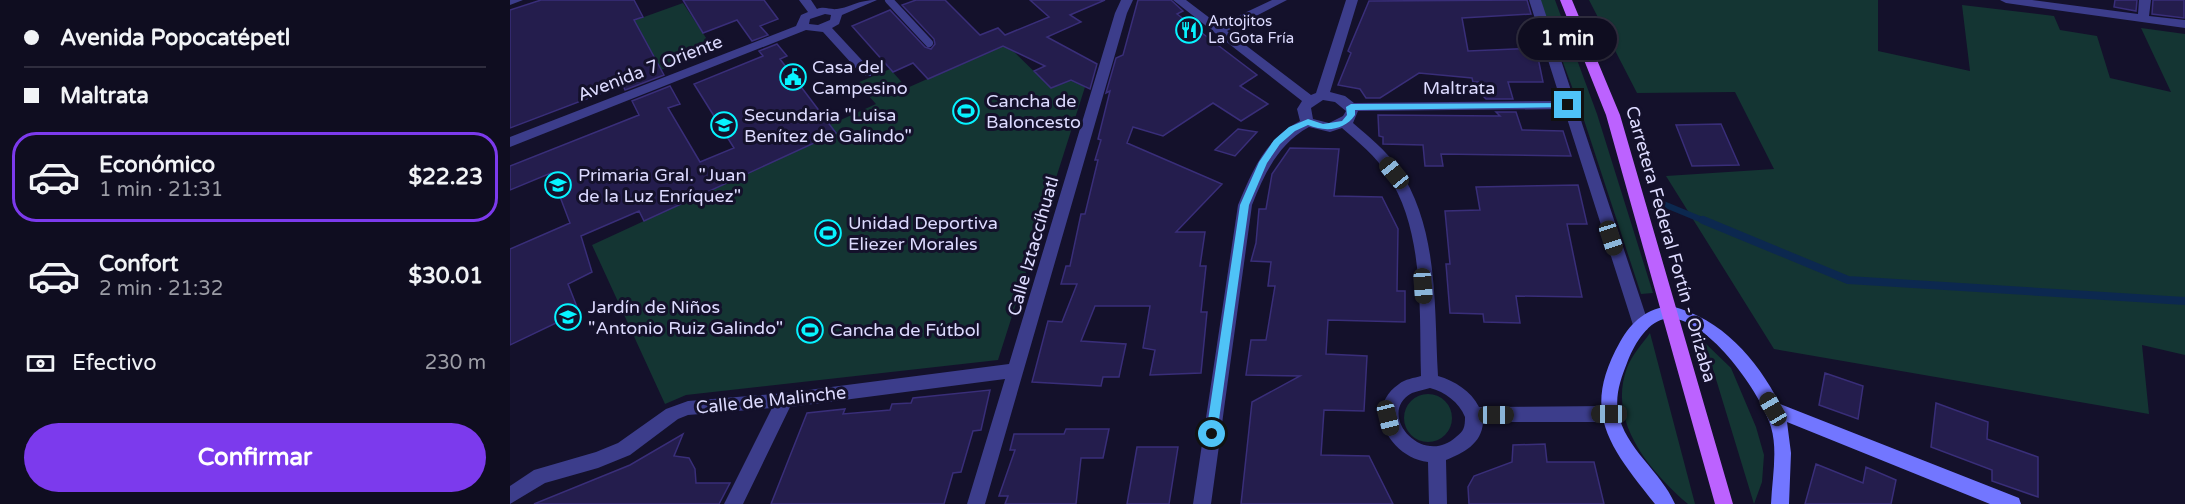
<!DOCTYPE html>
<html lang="es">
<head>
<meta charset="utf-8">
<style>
	body { margin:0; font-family:"Varela Round",sans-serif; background:#181629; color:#f1f3f6; height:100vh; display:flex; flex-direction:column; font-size:22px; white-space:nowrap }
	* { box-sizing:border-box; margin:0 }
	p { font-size:20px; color:#9b9ca5 }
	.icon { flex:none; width:33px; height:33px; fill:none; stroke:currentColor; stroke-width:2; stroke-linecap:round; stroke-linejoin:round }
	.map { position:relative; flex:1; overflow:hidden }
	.panel { display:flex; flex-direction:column; background:#0f0d20; width:510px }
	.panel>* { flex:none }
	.banner { display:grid; align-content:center; height:132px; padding:0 24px; background:#0f0d20 }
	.end { position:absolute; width:27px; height:27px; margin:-14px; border:8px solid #4fc3f7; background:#111; box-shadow:0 0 0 3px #111 }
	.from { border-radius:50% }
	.bubble { position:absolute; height:42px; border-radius:21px; background:#0f0d20; box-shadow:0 2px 4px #0004,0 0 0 2px #2f2d3e; font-size:20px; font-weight:700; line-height:42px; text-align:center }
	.car { position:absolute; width:18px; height:36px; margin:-18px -9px; border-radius:8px; box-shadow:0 0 4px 2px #0007; background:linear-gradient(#222 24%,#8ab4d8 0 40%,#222 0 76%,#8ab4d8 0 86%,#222 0) }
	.banner b { display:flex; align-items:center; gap:21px; height:57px; font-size:22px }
	.banner b+b { border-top:2px solid #2f2d3e }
	.banner i { width:15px; height:15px; background:#f1f3f6 }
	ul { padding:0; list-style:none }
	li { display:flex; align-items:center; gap:18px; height:90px; margin:0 12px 9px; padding:0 12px; border:3px solid transparent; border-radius:24px }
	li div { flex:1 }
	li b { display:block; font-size:22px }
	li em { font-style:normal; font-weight:700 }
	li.current { border-color:#7c3aed }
	li>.icon { width:54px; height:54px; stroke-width:1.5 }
	.pay { display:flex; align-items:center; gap:15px; height:66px; padding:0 24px; font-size:22px }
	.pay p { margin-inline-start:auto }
	.cta { display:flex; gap:12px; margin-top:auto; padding:12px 24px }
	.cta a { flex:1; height:69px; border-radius:36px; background:#7c3aed; color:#fff; font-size:24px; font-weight:700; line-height:69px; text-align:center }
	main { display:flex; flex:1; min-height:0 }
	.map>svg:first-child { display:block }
</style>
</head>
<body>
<main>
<section class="panel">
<div class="banner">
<b><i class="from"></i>Avenida Popocatépetl</b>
<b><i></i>Maltrata</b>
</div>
<ul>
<li class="current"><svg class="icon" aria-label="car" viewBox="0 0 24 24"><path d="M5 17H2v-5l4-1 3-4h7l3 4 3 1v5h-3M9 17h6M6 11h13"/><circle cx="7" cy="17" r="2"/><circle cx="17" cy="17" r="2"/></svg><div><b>Económico</b><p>1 min · 21:31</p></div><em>$22.23</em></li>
<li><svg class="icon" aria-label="car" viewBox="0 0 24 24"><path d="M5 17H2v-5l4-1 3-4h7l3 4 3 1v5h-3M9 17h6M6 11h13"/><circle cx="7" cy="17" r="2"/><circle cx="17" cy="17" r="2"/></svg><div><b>Confort</b><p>2 min · 21:32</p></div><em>$30.01</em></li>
</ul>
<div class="pay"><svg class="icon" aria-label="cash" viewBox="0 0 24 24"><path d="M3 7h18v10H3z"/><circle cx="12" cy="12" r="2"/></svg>Efectivo<p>230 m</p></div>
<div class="cta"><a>Confirmar</a></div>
</section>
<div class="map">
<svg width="1675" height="504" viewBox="0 0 1675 504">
	<rect width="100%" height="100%" fill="#14112b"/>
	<path fill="#143533" d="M 1030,0 L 1045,0 L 1087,114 L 1143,293 L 1131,294 L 1072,114 Z
		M 1079,0 L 1368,0 L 1368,51 L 1460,71 L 1452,5 L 1544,16 L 1550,30 L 1587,36 L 1600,78 L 1661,92 L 1631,28 L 1675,34 L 1675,355 L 1632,345 L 1639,414 L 1264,349 L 1156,176 L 1264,169 L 1225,92 L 1127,93 Z
		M 173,3 L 204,50 L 151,70 L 120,22 Z
		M 496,44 L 541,88 L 561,80 L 575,87 L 488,360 L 176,395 L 155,404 L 82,245 L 134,221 L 125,204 L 275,145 L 366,104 L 347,83 L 380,69 L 397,88 Z
		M 1140,333 L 1185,504 L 1178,504 C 1140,471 1097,422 1117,368 C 1121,356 1133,343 1140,333 Z
		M 1195,343 L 1221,368 L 1246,427 L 1254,455 L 1252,482 L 1244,504 Z
		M894 418a24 24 0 1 1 48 0a24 24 0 1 1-48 0Z"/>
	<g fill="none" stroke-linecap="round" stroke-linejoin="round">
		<path stroke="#0c284f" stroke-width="6" d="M 1151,203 L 1197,222"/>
		<path stroke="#0c284f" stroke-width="8" d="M 1193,220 L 1338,280 L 1675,301"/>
	</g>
	<path fill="#241d4d" stroke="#392e79" stroke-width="1.5" d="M 31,0 L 124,0 L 133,17 L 124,20 L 154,75 L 115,90 L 113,85 L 0,128 L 0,10 Z
		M 173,0 L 254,0 L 268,19 L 250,26 L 258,35 L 242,41 L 227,20 L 193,33 Z
		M 406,0 L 435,0 L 470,35 L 488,28 L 495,35 L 539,17 L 520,0 L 595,0 L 560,15 L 571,22 L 537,37 L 587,64 L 580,89 L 561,80 L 541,88 L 524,71 L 535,66 L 493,46 L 418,79 L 403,63 L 383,72 L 342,26 L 380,10 L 415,47 L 421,49 L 425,44 L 424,39 L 392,5 Z
		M 628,0 L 661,0 L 673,11 L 667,14 L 747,75 L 730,86 L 758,104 L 731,121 L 703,103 L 653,136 L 623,127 L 617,143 L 712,184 L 666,232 L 695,232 L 690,266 L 696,266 L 691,312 L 697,312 L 691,373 L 640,375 L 645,350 L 633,348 L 640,306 L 585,306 L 571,341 L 616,344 L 609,377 L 593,377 L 591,386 L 522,382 L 538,321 L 552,322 L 567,284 L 551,284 L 556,266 L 560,266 L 571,214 L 575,214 L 588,160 L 585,160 L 591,140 L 588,139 L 600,91 L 596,93 L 606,58 L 613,55 Z
		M 1017,0 L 1021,14 L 952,18 L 958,51 L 1026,48 L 1033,82 L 998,82 L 1003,99 L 976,99 L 970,93 L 970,82 L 963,82 L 962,78 L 909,73 L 870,98 L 856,98 L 850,89 L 828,85 L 841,53 L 838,51 L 859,1 Z
		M 1605,0 L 1627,0 L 1626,11 L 1604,7 Z
		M 1643,0 L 1674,0 L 1674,18 L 1642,14 Z
		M 267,44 L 277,56 L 270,59 L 326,133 L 134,221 L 129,211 L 71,236 L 82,272 L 58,284 L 69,312 L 0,345 L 0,249 L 60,223 L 41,173 L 0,190 L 0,166 L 129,115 L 122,101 L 160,86 L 170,104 L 158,108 L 190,162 L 224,148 L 184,84 L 253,56 L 249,51 Z
		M 986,112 L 1006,112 L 1012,130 L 1053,131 L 1061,156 L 931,154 L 933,166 L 915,166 L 913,145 L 873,144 L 873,137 L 869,136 L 868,115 L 990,116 Z
		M 1211,124 L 1229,165 L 1182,166 L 1166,125 Z
		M 728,129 L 747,132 L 725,156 L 705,150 Z
		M 780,148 L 829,149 L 824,196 L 872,197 L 888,229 L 887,291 L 895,291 L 895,322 L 818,320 L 816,354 L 857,356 L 854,411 L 814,410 L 811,455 L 859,456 L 883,504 L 731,504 L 742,402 L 790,376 L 736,375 L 741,340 L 756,340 L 765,286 L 758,286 L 761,262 L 741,261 L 746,243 L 749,209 L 756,209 L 762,174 Z
		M 1068,185 L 1077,224 L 1057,224 L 1072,297 L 1006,296 L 1010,323 L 974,322 L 973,314 L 940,313 L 936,264 L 940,264 L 935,211 L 970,210 L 966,187 Z
		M 1315,373 L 1353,386 L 1348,419 L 1309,405 Z
		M 480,390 L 471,430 L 463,431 L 451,472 L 443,473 L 434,504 L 261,504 L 297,413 L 335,409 L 333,414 L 380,410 L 382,404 L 401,403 L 403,398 Z
		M 1426,403 L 1478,422 L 1477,439 L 1528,457 L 1528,497 L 1482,481 L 1482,470 L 1421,447 Z
		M 556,429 L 599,429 L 593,458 L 571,458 L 566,504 L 495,504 L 498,496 L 489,496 L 505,450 L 500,450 L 504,434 L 554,434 Z
		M 173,434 L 164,456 L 179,458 L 185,469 L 186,483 L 220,483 L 209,504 L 24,504 L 120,465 Z
		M 1035,444 L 1037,462 L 1084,462 L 1094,504 L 959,504 L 958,487 L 964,476 L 1002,462 L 1003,445 Z
		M 627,447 L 668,447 L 659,504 L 617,504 Z
		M 1306,464 L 1353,483 L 1356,467 L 1386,480 L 1381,504 L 1295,504 Z"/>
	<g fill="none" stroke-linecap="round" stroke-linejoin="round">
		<path stroke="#3c3d8b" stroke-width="8" d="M 379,0 L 419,43"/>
		<path fill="#3c3d8b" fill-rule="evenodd" d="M 0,0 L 13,0 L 0,5 Z
			M 289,0 L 301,0 L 307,9 C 315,6 320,10 327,9 C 342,7 347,0 367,0 L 332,15 L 329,24 L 322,28 L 361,70 L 361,76 L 353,76 L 313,32 L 296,30 L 0,147 L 0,137 L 286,26 L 291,15 L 298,12 ZM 315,14 L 321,15 L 320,20 L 308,25 L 299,24 L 300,19 Z
			M 611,0 L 623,0 L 617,13 L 475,504 L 457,504 L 495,379 L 280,407 L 233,504 L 214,504 L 262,408 L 178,415 L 168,419 L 120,455 L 88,468 L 35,483 L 0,504 L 0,486 L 24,470 L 86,452 L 108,443 L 156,409 L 178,401 L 275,393 L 499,364 L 605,13 Z
			M 663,0 L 676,0 L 709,25 L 762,0 L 777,0 L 717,31 L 801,95 L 806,93 L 836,0 L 848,0 L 820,92 L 835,96 L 844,103 L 1051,101 L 1019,0 L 1031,0 L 1139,325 L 1137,330 L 1131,331 L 1125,330 L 1123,325 L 1054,109 L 848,111 L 843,123 C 858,136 876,150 888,168 C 929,227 924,307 928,376 C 945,381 961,391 969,407 L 1099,406 L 1105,409 L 1108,414 L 1105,419 L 1099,422 L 973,422 C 972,444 953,453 936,460 L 937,504 L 919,504 L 918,462 C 881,458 852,409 889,384 C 895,379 904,378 911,376 C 909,310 915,231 877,174 C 866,156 848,142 832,128 L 820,132 L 799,127 C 768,144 755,173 742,205 L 701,504 L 683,504 L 728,205 C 742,171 756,138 790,121 L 787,109 L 792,101 ZM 813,100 L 825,102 L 836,111 L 833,116 L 819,123 L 803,119 L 801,108 ZM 920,388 C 935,392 949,402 955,417 C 955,427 954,431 946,437 C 912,468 865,413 902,393 C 907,391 914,390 920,388 Z
			M 1490,0 L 1522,0 L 1628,14 L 1629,0 L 1641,0 L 1639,16 L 1675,20 L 1675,28 L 1496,3 Z"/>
		<path fill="#7276ff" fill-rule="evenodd" d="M 1161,306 C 1212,319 1246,358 1270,404 L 1509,498 L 1511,504 L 1480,504 L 1277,422 L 1281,453 L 1279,504 L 1261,504 C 1262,479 1268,451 1261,427 C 1252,394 1193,310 1154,319 C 1136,323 1123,347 1117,363 C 1111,378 1105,395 1108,412 C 1115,449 1151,471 1165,504 L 1145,504 C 1100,447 1070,413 1110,342 C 1122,321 1137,308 1161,306 Z"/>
		<path fill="#bc62ff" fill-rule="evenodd" d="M 1050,0 L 1062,0 L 1110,115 L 1223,504 L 1205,504 L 1096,115 Z"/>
	</g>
	<path fill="#4fc3f7" d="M 1058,103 L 1061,107 L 845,110 L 845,115 C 834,131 815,132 798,125 L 785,131 L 770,144 L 757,163 L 739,205 L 707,434 L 702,439 L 698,438 L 696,434 L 730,205 L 749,162 L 764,140 L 779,127 L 798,119 L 813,124 L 832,121 L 837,115 L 836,107 L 841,104 Z"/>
	<defs>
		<g id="restaurant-ring" transform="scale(1.35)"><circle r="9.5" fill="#14112b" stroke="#07f3ff" stroke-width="1.5"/><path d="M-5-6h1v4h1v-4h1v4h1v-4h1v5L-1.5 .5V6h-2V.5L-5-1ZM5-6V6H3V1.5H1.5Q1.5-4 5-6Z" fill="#07f3ff"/></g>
		<g id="civic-ring" transform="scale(1.35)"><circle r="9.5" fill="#14112b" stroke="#07f3ff" stroke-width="1.5"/><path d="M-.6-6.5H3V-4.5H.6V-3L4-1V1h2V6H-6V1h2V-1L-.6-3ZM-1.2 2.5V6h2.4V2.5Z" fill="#07f3ff"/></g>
		<g id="stadium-ring" transform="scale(1.35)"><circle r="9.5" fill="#14112b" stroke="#07f3ff" stroke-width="1.5"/><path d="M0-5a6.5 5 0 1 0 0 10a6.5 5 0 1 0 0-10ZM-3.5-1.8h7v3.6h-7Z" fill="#07f3ff"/></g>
		<g id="school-ring" transform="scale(1.35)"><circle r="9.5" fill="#14112b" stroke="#07f3ff" stroke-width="1.5"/><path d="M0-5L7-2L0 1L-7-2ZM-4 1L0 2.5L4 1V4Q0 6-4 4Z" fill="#07f3ff"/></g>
	</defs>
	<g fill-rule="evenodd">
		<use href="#restaurant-ring" x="679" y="30"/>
		<use href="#civic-ring" x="283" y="77"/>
		<use href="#stadium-ring" x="456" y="111"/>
		<use href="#school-ring" x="214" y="125"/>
		<use href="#school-ring" x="48" y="185"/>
		<use href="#stadium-ring" x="318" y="233"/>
		<use href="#school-ring" x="58" y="317"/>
		<use href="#stadium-ring" x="300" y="330"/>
	</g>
	<g text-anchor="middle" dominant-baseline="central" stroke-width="6" stroke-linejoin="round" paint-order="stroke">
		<g font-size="15" fill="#dddbff" stroke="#14112b" text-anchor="start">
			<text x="698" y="21">Antojitos<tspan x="698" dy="17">La Gota Fría</tspan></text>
		</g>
		<g font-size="18" fill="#dddbff" stroke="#14112b" text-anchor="start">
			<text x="302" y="67">Casa del<tspan x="302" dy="21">Campesino</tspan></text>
			<text x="476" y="101">Cancha de<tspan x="476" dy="21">Baloncesto</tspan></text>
			<text x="234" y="115">Secundaria "Luisa<tspan x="234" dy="21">Benítez de Galindo"</tspan></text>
			<text x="68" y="175">Primaria Gral. "Juan<tspan x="68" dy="21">de la Luz Enríquez"</tspan></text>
			<text x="338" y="223">Unidad Deportiva<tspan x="338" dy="21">Eliezer Morales</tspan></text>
			<text x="78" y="307">Jardín de Niños<tspan x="78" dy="21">"Antonio Ruiz Galindo"</tspan></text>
			<text x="320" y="330">Cancha de Fútbol</text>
		</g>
		<g font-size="18" fill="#dddbff" stroke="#14112b">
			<text transform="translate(140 68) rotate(-21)">Avenida 7 Oriente</text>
			<text x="949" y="88">Maltrata</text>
			<text transform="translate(1161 244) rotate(74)">Carretera Federal Fortín - Orizaba</text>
			<text transform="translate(523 246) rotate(-74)">Calle Iztaccíhuatl</text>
			<text transform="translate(261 400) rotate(-6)">Calle de Malinche</text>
		</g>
	</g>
</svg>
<i class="end from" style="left:702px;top:434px"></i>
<i class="end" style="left:1058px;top:105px"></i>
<div class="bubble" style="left:1008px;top:18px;width:99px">1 min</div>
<i class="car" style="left:884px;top:173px;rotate:321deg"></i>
<i class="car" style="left:1101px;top:238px;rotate:162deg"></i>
<i class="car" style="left:913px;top:286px;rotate:176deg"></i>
<i class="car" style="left:1263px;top:409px;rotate:330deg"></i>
<i class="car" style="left:1099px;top:414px;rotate:270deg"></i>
<i class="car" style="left:986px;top:415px;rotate:90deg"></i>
<i class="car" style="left:878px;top:418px;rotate:166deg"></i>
</div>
</main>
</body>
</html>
